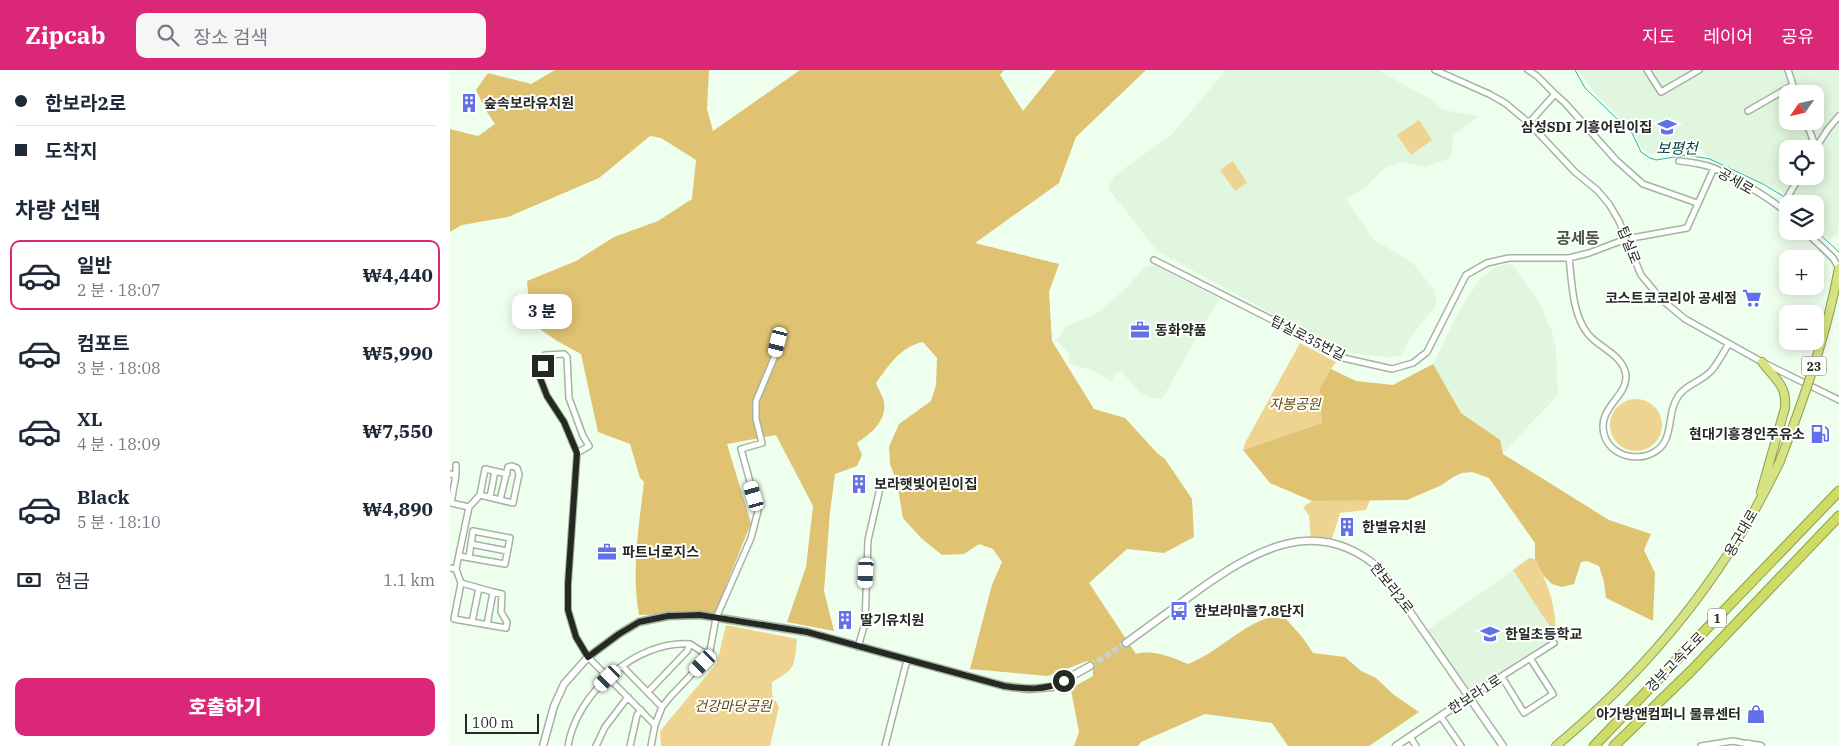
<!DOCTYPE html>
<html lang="ko">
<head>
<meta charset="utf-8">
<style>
	body { margin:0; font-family:"IBM Plex Serif","Noto Sans KR",serif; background:#f6f6f7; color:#1f2937; height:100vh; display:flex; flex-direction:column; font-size:19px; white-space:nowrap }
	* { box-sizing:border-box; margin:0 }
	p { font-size:16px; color:#747a83 }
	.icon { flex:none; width:28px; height:28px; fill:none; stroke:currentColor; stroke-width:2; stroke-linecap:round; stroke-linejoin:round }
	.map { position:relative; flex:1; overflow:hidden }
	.side { display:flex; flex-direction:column; background:#fff; width:450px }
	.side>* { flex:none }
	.banner { display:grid; align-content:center; height:110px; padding:0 15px; background:#fff }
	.needle { width:32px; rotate:236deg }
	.controls { position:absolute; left:1329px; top:15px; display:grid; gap:10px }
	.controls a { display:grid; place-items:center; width:45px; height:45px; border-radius:10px; background:#fff; box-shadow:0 2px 12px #0003; font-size:25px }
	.scale { position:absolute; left:15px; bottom:12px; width:74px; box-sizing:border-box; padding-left:5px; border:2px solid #242923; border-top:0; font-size:14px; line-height:18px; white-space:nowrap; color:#242923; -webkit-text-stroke:4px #fff; paint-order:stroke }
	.end { position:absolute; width:22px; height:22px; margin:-11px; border:6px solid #242923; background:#fff; box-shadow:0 0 0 2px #fff }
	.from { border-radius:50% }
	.bubble { position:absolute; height:35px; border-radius:10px; background:#fff; box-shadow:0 2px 12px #0003; font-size:16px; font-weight:800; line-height:35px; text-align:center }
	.car { position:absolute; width:15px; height:30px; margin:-15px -8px; border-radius:6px; box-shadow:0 0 4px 1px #0007; background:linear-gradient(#fff 24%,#345 0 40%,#fff 0 76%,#345 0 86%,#fff 0) }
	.banner b { display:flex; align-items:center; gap:18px; height:48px; font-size:19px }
	.banner b+b { border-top:1px solid #e0e1e3 }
	.banner i { width:12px; height:12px; background:#1f2937 }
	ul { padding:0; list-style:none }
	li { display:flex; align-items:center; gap:15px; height:70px; margin:0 10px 8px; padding:0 5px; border:2px solid transparent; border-radius:10px }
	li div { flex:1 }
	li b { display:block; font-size:19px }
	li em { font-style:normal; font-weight:800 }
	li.current { border-color:#db2777 }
	li>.icon { width:45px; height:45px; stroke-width:1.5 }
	h2 { padding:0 15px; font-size:22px; line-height:60px }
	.pay { display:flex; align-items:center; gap:12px; height:55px; padding:0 15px; font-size:19px }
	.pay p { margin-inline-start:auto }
	.button { display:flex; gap:10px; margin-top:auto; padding:10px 15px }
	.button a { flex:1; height:58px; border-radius:10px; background:#db2777; color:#fff; font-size:20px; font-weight:800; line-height:58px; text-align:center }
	header { display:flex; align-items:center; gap:30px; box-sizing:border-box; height:70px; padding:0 25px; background:#db2777; color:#fff }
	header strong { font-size:24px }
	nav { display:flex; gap:28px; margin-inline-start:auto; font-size:18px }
	.search { width:350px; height:45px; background:#f6f6f7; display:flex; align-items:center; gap:12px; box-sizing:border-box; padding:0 18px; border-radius:10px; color:#747a83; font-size:19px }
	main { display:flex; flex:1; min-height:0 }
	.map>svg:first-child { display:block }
</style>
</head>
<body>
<header>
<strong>Zipcab</strong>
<div class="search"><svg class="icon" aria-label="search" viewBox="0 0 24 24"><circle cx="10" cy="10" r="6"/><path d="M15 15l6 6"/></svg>장소 검색</div>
<nav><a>지도</a><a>레이어</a><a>공유</a></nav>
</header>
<main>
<section class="side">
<div class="banner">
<b><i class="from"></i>한보라2로</b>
<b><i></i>도착지</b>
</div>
<h2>차량 선택</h2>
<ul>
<li class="current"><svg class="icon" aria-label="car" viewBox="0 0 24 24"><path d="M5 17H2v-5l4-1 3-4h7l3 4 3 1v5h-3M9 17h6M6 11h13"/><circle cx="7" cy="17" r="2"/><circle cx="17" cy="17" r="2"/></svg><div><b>일반</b><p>2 분 · 18:07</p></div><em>₩4,440</em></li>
<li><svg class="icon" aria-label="car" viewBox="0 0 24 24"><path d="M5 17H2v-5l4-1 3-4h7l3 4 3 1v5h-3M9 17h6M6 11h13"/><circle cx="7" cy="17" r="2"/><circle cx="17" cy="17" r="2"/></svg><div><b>컴포트</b><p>3 분 · 18:08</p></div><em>₩5,990</em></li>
<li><svg class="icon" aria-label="car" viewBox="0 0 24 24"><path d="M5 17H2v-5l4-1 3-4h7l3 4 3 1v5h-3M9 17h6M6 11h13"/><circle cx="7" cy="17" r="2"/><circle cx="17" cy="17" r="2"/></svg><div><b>XL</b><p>4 분 · 18:09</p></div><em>₩7,550</em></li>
<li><svg class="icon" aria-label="car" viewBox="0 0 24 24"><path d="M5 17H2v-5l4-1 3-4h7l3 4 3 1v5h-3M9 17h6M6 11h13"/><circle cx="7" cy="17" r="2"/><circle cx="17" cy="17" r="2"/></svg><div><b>Black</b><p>5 분 · 18:10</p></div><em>₩4,890</em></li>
</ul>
<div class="pay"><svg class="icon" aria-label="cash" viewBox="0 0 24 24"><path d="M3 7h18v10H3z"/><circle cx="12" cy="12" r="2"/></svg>현금<p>1.1 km</p></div>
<div class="button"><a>호출하기</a></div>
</section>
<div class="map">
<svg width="1389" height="676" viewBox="0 0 1389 676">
	<rect width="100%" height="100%" fill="#efffed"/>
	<path fill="#e0f6de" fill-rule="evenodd" d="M 776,0 L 928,0 L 984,31 L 993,40 L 1029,46 L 1003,65 L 1001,88 L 975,97 L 951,92 L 936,97 L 917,116 L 896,129 L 923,169 L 963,193 L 984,220 L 987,234 L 959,269 L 952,286 L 939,287 L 903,283 L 880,275 L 707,181 L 658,118 L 664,106 L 722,64 Z
		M 1128,0 L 1389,0 L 1389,156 L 1387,165 L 1379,170 L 1365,157 L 1365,134 L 1349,134 L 1332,122 L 1256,86 L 1252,79 L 1243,78 L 1237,81 L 1231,78 L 1210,84 L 1198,83 L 1192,79 L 1182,60 L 1146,24 ZM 1338,24 L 1365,24 L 1365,51 L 1338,51 ZM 1338,79 L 1365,79 L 1365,106 L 1338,106 Z
		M 1062,194 L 1089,232 L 1102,262 L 1106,279 L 1108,325 L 1052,384 L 1050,370 L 1011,343 L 983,294 L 1009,241 L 1032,206 L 1048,196 Z
		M 704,195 L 769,229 L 712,329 L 702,328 L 689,322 L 671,301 L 665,303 L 662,312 L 640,299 L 624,296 L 619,292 L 620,285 L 606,270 L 617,256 L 645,245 L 674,220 L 695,197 Z
		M 1063,500 L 1106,566 L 1104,573 L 1019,627 L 975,562 Z"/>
	<path fill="#eed490" d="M 969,50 L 982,70 L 961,85 L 947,65 Z
		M 783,91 L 797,113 L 785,121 L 770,100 Z
		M 850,273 L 886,292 L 881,299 L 872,353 L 793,380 L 795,373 Z
		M1160 355a26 26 0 1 1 52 0a26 26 0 1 1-52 0Z
		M 920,430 L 916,440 L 890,443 L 881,472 L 861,470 L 859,446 L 853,437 L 862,431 Z
		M 1079,488 L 1085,489 C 1099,517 1106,535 1106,566 L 1063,500 Z
		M 276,555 L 347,569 C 344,596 347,598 322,612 L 322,624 L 329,637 L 320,676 L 211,676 L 210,661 L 267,593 Z"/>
	<path fill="#dfc272" d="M 105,0 L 259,0 L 257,39 L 263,61 L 350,0 L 554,0 L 550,5 L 573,41 L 606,0 L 696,0 L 626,67 L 609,113 L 525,173 L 609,194 L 599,222 L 602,271 L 644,339 L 675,348 L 707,383 L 715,389 L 742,429 L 744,467 L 714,483 L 677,479 L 639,513 L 686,584 C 703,579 722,587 738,594 C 767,583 787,559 815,549 C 821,547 829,548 835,548 L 853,568 L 863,583 L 895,587 L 911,601 L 926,608 L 944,625 L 969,642 L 919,676 L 838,676 L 822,653 L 755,644 L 691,672 L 688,676 L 624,676 L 629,662 L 621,620 L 627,615 L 643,606 L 643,594 L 637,591 L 598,606 L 520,599 L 542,515 L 552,492 L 543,479 L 529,474 L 514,484 L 492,485 L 471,468 L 453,448 L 447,413 L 440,394 L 439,377 L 449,354 L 481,331 L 486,315 L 487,288 L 473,272 C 450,277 439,295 426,313 C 428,319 433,326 434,332 C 437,351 420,364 407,373 L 412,385 L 407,396 L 385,404 L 380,442 L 374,521 L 384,561 L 337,552 L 356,497 L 363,436 L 326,365 L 277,374 L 301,453 L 265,543 L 189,545 C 181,501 189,456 194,412 L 190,408 L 180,374 L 148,362 L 131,284 L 107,271 L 81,253 L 77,211 L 126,191 L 164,167 L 208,151 L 242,129 L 246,90 L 211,68 L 200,66 L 149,108 L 58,147 L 12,155 L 0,162 L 0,59 L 28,66 L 45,54 L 35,39 L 26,20 L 38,3 L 81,14 Z
		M 983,294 L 1011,343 L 1050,370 L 1053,384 L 1159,450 L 1201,464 L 1194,480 L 1205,503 L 1203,551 L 1156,528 L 1154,512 L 1149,496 L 1137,491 L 1131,492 L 1124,514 L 1112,517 L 1102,514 L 1093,505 L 1085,489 L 1085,473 L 1039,408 L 1022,402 L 1012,403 L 1003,407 L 992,415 L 957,430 L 862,431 L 820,413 L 793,380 L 872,353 L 870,318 L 881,299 L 906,311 L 943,315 Z"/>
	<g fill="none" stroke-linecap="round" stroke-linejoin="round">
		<path stroke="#34b0b0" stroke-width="1" d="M 1125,0 L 1135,18 L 1182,63 L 1191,82 L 1200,88 L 1206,90 L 1236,85 L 1260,89 L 1313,114 L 1333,126
			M 1365,160 L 1389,182"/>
		<path stroke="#c6d4c5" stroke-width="6" stroke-dasharray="6 3" stroke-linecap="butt" d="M 640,596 L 676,573"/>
		<g stroke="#a4b3a2" stroke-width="8">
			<path id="minor" d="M 985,0 L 1039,24 L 1055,33 L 1079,53 L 1125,102 L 1147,120 L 1159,134 L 1169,151 L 1191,205 L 1212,230 L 1235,249 L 1312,292 L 1389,330
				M 1078,0 L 1087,6 L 1105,24 L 1079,53
				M 1197,0 L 1211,22 L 1249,0
				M 1338,0 L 1346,24
				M 1105,24 L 1115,33 L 1166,90 L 1193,114 L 1247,133
				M 1298,41 L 1343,15
				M 1356,51 L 1366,78
				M 1365,79 L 1378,59 L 1389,46
				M 1229,91 C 1240,92 1253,94 1264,98 C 1284,107 1322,129 1338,144
				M 1331,138 L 1350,106
				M 1355,161 L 1383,188 L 1389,198
				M 1119,188 C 1122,212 1122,244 1138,264 C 1149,278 1174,285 1176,306 C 1177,327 1147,338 1154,364 C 1161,392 1205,395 1216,369 C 1222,354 1219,339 1229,325 C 1237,314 1253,311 1262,300 C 1268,293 1273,283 1278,275
				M 704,190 L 844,261 L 889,287 L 942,299 L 963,293 L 977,282 L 1016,205 L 1037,193 L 1059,188 L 1119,188 L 1139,183 L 1176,169 L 1237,158 L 1264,98
				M 127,383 L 139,376 L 133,366 L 119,328 L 117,287 L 114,284 L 95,285 L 90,308 L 97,326 L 114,352 L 127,383 L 118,514 L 118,540 L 126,567 L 138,587 L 205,655
				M 0,404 L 6,405 L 1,433 L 19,437
				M 6,405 L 6,395
				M 30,425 L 63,433 L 69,404 L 67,398 L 62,396 L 58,397 L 50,430
				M 40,427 L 45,401
				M 21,474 L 57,481
				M 9,486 L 55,494 L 60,468 L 23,461 L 19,487
				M 0,498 L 6,499 L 11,513 L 4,549 C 22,552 39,555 56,558 L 57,552 L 51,542 L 52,524 L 43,522 L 37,555
				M 6,499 L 19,437 L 30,425 L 35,399 L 57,404
				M 11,513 L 29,518 L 22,552
				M 29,518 L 43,522
				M 240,574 L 259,586
				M 408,577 L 415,553 L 418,470 L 430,418
				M 172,596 L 212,637
				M 1052,607 L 1074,643 L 1103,624 L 1080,588
				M 1019,627 L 1104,573
				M 991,647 L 1011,676
				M 960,667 L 966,676
				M 118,676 C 126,624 186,570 240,574 L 237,581 L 198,622
				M 146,676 L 155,657 L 178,627
				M 180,676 L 187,645 L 191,640
				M 201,676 L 205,655 L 212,637 L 221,626 L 259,586 L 266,548 L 301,468 L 308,441 L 291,379 L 312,373 L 306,349 L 306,331 L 324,288 L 328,272
				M 435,676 L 457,590
				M 1251,676 L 1283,671 L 1298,674"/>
		</g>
		<g stroke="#a4b3a2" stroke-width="9">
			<path id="tertiary" d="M 676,573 C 698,557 721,540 743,524 C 803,481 866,442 931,500 L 1053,676
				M 1298,674 L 1311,676
				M 93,676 L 104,636 L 114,614 L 138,587 L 169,564 L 189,552 L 218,546 L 250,545 L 357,562 L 554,616 L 579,619 L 602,617 L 640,596
				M 946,676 L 1019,627"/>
		</g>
		<g stroke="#a4b3a2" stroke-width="9">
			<path id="secondary" d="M 1298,674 L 1298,676"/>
		</g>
		<g stroke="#919d4d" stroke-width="10">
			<path id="trunk" d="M 1311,422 L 1335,338 C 1337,315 1325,309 1312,292
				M 1106,676 C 1201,597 1277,503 1330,391"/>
		</g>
		<g stroke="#919d4d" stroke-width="11">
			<path id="motorway" d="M 1144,676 L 1389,421
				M 1164,676 L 1242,600 L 1389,446"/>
		</g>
		<use href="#minor" stroke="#fff" stroke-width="5"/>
		<use href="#tertiary" stroke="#fff" stroke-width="6"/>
		<use href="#secondary" stroke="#fff" stroke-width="7"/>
		<use href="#trunk" stroke="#d6e383" stroke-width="8"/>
		<use href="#motorway" stroke="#ccdc64" stroke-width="9"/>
		<g stroke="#919d4d" stroke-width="10" stroke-linecap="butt">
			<path id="trunk-bridge" d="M 1330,391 C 1354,328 1377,264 1389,198"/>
		</g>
		<use href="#trunk-bridge" stroke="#d6e383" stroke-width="8"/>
	</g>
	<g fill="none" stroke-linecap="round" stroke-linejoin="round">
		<path stroke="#242923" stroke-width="6" d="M 93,296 L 90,308 L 97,326 L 114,352 L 127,383 L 118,514 L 118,540 L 126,567 L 138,587 L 169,564 L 189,552 L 218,546 L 250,545 L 357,562 L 554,616 C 576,619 595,621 614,611"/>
	</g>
	<defs>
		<g id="building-bare" transform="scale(1.5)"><path d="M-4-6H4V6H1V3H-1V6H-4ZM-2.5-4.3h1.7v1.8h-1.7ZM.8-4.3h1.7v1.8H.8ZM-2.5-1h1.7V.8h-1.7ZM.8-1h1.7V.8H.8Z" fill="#6170e8" stroke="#fff" stroke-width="2.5" paint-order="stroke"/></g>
		<g id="school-bare" transform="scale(1.5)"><path d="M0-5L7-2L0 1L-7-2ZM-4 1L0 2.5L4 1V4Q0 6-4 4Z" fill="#6170e8" stroke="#fff" stroke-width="2.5" paint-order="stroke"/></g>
		<g id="supermarket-bare" transform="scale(1.5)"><path d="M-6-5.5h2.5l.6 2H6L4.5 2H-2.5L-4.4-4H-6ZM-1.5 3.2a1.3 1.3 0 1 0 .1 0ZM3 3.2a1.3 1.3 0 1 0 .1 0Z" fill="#6170e8" stroke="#fff" stroke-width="2.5" paint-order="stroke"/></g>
		<g id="office-bare" transform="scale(1.5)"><path d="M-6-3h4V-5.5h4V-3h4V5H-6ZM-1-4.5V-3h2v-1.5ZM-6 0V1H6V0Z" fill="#6170e8" stroke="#fff" stroke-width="2.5" paint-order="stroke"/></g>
		<g id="fuel-bare" transform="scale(1.5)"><path d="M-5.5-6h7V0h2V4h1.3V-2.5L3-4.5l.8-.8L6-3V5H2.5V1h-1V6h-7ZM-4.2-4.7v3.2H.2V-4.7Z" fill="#6170e8" stroke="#fff" stroke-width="2.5" paint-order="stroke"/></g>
		<g id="bus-bare" transform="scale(1.5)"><path d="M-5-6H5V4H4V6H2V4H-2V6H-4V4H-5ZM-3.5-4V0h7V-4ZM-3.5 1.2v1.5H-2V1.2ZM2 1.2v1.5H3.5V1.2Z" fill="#6170e8" stroke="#fff" stroke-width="2.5" paint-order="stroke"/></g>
		<g id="shop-bare" transform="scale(1.5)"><path d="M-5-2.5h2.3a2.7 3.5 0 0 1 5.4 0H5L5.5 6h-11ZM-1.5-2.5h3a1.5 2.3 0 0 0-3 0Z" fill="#6170e8" stroke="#fff" stroke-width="2.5" paint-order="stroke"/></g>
	</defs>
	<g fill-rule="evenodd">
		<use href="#building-bare" x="19" y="33"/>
		<use href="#school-bare" x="1217" y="57"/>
		<use href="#supermarket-bare" x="1302" y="228"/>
		<use href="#office-bare" x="690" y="260"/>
		<use href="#fuel-bare" x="1370" y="364"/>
		<use href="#building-bare" x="409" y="414"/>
		<use href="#building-bare" x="897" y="457"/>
		<use href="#office-bare" x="157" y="482"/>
		<use href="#bus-bare" x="729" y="541"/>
		<use href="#building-bare" x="395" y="550"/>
		<use href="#school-bare" x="1040" y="564"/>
		<use href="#shop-bare" x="1306" y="644"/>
	</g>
	<g text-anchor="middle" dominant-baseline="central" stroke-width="4" stroke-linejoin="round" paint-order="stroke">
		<g fill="#fff" stroke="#666965" stroke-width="1">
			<rect x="1351.5" y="286.5" width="25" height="19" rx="4"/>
			<rect x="1258" y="538.5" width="18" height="19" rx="4"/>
		</g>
		<g font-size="12" font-weight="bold" fill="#242923">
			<text x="1364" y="296">23</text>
			<text x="1267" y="548">1</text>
		</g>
		<g font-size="14" font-weight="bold" fill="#242923" stroke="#fff" text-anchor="start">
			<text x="34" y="33">숲속보라유치원</text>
			<text x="1202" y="57" text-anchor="end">삼성SDI 기흥어린이집</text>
			<text x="1287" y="228" text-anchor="end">코스트코코리아 공세점</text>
			<text x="705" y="260">동화약품</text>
			<text x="1355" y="364" text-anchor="end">현대기흥경인주유소</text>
			<text x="424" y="414">보라햇빛어린이집</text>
			<text x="912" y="457">한별유치원</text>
			<text x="172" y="482">파트너로지스</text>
			<text x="744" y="541">한보라마을7.8단지</text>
			<text x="410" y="550">딸기유치원</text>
			<text x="1055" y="564">한일초등학교</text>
			<text x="1291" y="644" text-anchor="end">아가방앤컴퍼니 물류센터</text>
		</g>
		<g font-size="14" fill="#242923" stroke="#fff">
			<text transform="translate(1286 111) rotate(30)">공세로</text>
			<text transform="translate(1179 175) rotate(68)">탑실로</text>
			<text transform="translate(858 268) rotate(27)">탑실로35번길</text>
			<text transform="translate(1291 463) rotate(-60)">용구대로</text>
			<text transform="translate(942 518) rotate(52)">한보라2로</text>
			<text transform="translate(1225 592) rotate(-46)">경부고속도로</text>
			<text transform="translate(1025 624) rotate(-33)">한보라1로</text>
		</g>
		<g font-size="14" font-style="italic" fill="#5e4a09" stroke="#fff">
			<text x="845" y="334">자봉공원</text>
			<text x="283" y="636">건강마당공원</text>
		</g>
		<g font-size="15" font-style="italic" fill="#013b3b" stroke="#fff">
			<text transform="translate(1227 78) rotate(1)">보평천</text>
		</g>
		<g font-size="16" font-weight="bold" fill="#495647" stroke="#fff">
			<text x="1128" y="168">공세동</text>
		</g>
	</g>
</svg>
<div class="controls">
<a><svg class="needle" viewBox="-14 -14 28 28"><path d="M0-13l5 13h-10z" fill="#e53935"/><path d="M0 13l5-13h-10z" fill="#747a83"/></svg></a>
<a><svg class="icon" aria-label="locate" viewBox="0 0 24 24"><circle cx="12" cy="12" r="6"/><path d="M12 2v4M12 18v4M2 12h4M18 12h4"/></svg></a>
<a><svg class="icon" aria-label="layers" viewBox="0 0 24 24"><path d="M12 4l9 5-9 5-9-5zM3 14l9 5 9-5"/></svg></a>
<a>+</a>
<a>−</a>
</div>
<div class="scale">100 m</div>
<i class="end from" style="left:614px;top:611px"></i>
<i class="end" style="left:93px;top:296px"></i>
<div class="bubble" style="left:62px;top:224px;width:60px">3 분</div>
<i class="car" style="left:328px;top:272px;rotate:194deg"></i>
<i class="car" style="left:304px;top:426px;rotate:344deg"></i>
<i class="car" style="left:416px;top:503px;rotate:183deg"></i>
<i class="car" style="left:253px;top:593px;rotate:225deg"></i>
<i class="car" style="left:158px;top:608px;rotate:226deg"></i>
</div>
</main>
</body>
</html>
